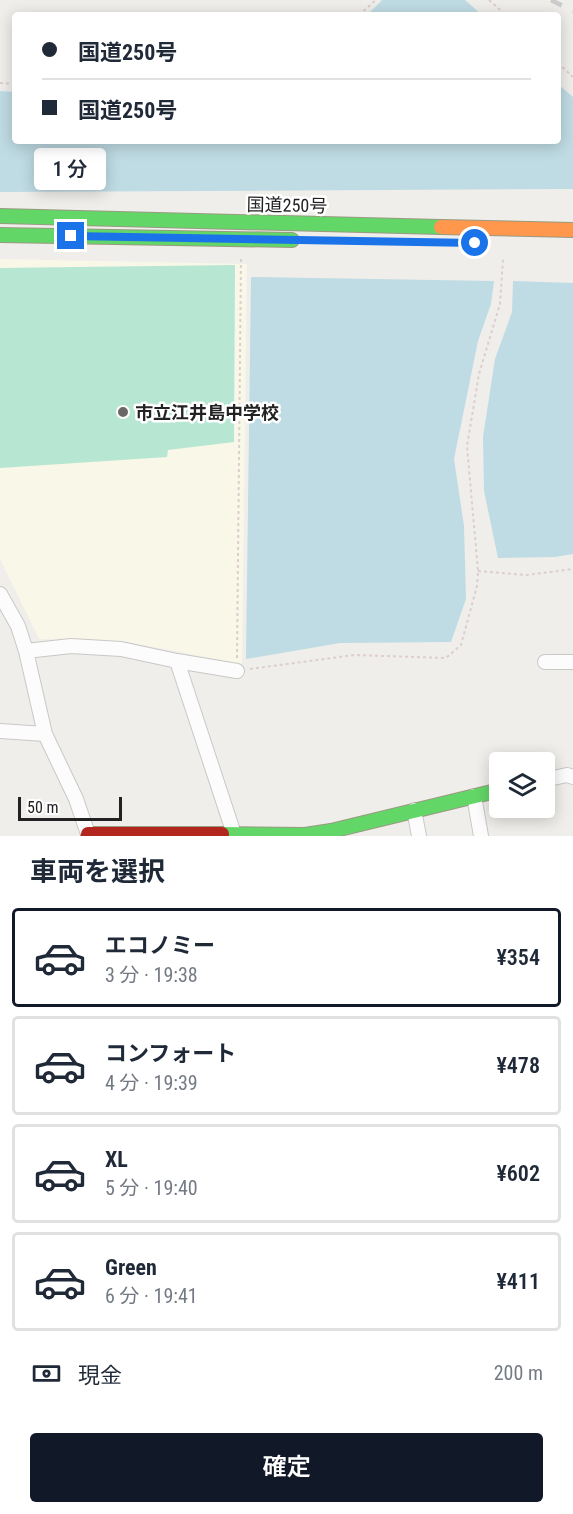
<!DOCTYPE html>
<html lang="ja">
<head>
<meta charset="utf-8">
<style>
	body { margin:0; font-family:"Roboto Condensed","Noto Sans JP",sans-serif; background:#f6f6f7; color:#1f2937; height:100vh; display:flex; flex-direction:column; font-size:22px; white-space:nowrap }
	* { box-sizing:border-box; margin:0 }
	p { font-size:20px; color:#747a83 }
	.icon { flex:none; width:33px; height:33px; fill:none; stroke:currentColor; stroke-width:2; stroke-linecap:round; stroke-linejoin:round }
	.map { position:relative; height:836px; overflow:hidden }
	.panel { display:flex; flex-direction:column; background:#fff; flex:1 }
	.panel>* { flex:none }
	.top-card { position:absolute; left:12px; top:12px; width:549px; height:132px; border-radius:6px; box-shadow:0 3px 15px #0003; display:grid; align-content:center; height:132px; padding:0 30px; background:#fff }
	.controls { position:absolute; left:489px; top:752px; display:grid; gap:12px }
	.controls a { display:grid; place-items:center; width:66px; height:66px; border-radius:6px; background:#fff; box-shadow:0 3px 15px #0003; font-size:30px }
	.scale { position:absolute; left:18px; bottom:15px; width:104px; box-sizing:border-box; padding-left:6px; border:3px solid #222; border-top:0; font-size:16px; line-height:21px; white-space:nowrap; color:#222; -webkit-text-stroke:4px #fff; paint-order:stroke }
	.end { position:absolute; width:27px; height:27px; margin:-14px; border:8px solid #1a73e8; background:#fff; box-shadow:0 0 0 3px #fff }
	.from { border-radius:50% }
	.bubble { position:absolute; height:42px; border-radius:6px; background:#fff; box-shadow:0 3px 15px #0003; font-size:20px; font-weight:600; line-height:42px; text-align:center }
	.top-card b { display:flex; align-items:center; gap:21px; height:57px; font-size:22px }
	.top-card b+b { border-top:2px solid #e0e1e3 }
	.top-card i { width:15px; height:15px; background:#1f2937 }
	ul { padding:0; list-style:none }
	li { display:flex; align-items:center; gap:18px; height:99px; margin:0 12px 9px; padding:0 18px; border:3px solid #e0e1e3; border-radius:6px }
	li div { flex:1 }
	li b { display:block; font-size:22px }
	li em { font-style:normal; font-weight:600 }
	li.current { border-color:#111827 }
	li>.icon { width:54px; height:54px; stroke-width:1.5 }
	h2 { padding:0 30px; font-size:27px; line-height:72px }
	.pay { display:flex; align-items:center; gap:15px; height:66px; padding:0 30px; font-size:22px }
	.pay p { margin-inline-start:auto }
	.button { display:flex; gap:12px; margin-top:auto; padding:12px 30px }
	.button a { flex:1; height:69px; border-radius:6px; background:#111827; color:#fff; font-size:24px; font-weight:600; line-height:69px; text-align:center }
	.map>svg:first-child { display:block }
</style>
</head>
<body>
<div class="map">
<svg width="573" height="836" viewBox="0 0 573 836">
	<rect width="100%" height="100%" fill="#f0eeeb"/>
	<path fill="#f8f7e8" d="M 0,259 L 247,264 L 242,664 L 122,641 L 39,639 L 0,559 Z"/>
	<path fill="#b7e6d2" d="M 235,265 L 234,442 L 168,450 L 167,457 L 0,468 L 0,268 Z"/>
	<path fill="#bfdbe3" d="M 382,0 L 465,0 L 482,15 L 367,15 Z
		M 558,84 L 573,97 L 573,189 L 0,192 L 0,91 L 15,92 L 15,141 L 558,141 Z
		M 251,277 L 494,281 L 491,304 L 478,341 L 454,459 L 464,526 L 466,599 L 451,642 L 340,643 L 246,659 Z
		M 513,281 L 573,283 L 573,554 L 555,557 L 498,558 L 484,491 L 483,437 L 495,359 L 512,312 Z"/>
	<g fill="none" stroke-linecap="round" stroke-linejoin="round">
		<g stroke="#c9c8c7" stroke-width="16">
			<path id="street" d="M 0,594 L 18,626 L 26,651 L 45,734 L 76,799 L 88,834
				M 26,651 L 71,646 L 121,649 L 177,661 L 237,671
				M 177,661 L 234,834
				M 545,662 L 573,662
				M 0,731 L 45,734
				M 544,780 L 567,775 L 573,777
				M 474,796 L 481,836
				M 414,810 L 419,836"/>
		</g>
		<g stroke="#999a82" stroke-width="16">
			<path id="fast" d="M 0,216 L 441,227
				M 0,235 L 292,240
				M 222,834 L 305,835 L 331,831 L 500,790"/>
		</g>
		<g stroke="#999a82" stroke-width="16">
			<path id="slow" d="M 441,227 L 573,230"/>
		</g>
		<g stroke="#999a82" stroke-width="16">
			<path id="jam" d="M 88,836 L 88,834 L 222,834"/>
		</g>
		<path stroke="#dccecd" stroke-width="2" stroke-dasharray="3 3" stroke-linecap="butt" d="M 489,0 L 506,15
			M 359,15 L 376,0
			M 558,63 L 573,77
			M 0,83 L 15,84
			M 478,571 L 527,575 L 573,569
			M 237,658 L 241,258
			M 250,669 L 354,655 L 446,658 L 461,645 L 477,586 L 478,571 L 467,446 L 479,374 L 500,304 L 503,259"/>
		<use href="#street" stroke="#fdfcfc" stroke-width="14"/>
		<use href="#fast" stroke="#63d668" stroke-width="14"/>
		<use href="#slow" stroke="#ff974d" stroke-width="14"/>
		<use href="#jam" stroke="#b3261e" stroke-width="14"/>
		<path stroke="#ccc" stroke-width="4.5" stroke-dasharray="12 12" stroke-linecap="butt" d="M 551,0 L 573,11"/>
	</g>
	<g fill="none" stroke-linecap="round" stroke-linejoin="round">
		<path stroke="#1a73e8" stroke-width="8" d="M 71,236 L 475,243"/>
	</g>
	<circle fill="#6a6968" stroke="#fff" stroke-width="2" cx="123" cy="412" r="6"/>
	<g text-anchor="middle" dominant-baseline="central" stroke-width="5" stroke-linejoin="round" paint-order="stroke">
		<g font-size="18" fill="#222" stroke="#fff">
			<text transform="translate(287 205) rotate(1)">国道250号</text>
		</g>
		<g font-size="18" font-weight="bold" fill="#222" stroke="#fff" text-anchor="start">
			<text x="135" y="412">市立江井島中学校</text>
		</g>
	</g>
</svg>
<div class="controls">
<a><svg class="icon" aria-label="layers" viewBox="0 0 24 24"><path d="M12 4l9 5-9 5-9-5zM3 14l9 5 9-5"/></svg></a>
</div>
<div class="scale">50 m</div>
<i class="end from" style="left:475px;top:243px"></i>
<i class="end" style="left:71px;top:236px"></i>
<div class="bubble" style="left:34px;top:148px;width:72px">1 分</div>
<div class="top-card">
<b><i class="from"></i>国道250号</b>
<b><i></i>国道250号</b>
</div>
</div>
<section class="panel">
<h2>車両を選択</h2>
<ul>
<li class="current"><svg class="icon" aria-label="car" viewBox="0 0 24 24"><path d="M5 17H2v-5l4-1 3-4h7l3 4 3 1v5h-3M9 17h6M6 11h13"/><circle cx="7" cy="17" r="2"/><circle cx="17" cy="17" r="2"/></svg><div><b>エコノミー</b><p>3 分 · 19:38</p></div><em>¥354</em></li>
<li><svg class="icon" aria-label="car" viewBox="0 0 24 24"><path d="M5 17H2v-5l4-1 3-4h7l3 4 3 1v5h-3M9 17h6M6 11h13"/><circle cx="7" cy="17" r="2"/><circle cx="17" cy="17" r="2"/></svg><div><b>コンフォート</b><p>4 分 · 19:39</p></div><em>¥478</em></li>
<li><svg class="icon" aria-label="car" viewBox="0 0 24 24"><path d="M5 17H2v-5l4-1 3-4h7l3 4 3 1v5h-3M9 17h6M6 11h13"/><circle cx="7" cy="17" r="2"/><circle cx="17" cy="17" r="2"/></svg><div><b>XL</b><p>5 分 · 19:40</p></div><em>¥602</em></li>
<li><svg class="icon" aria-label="car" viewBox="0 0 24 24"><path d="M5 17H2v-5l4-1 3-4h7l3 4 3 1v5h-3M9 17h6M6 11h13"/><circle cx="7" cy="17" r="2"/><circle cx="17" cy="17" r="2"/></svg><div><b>Green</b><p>6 分 · 19:41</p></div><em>¥411</em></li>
</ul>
<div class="pay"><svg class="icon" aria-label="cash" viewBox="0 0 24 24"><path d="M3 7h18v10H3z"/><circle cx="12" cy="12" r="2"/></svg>現金<p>200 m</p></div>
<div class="button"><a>確定</a></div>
</section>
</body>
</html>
